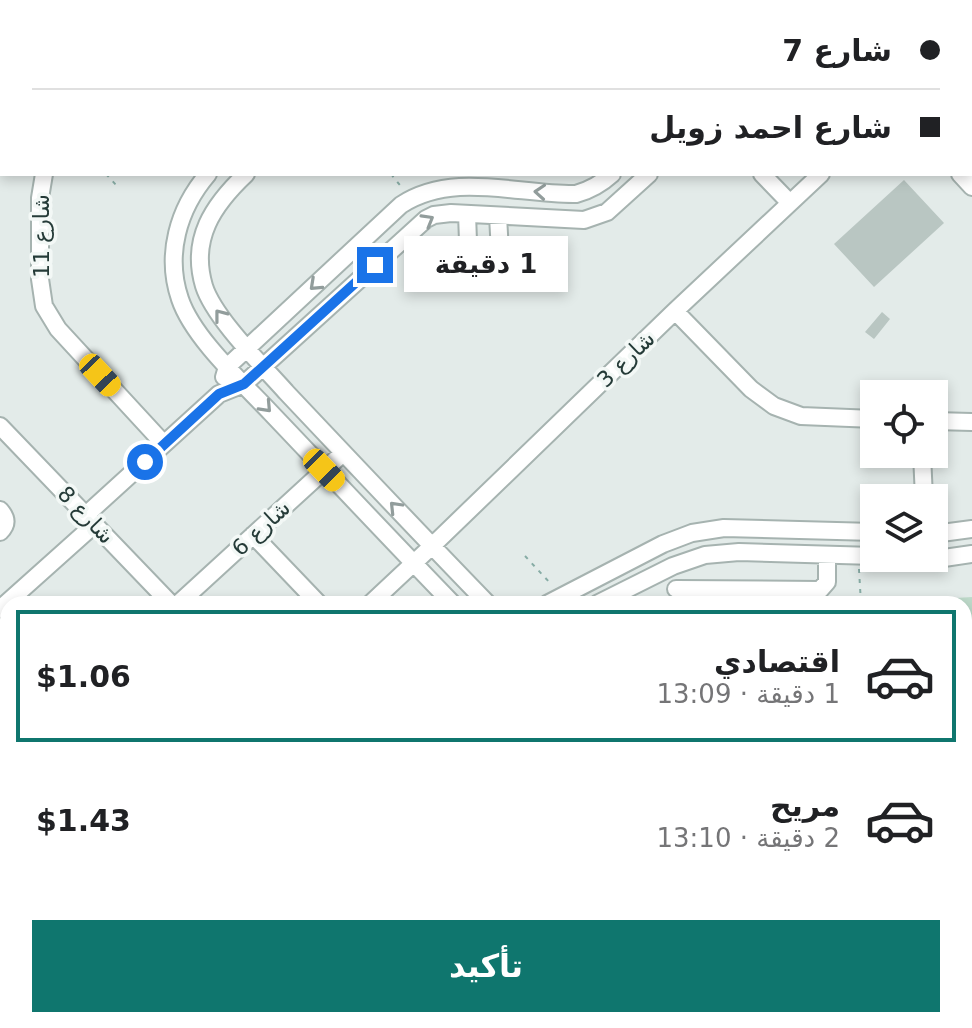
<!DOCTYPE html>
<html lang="ar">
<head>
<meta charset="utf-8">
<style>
	body { margin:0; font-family:"DejaVu Sans",Cairo,sans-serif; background:#f2f2f2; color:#202124; direction:rtl; height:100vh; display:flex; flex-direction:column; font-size:30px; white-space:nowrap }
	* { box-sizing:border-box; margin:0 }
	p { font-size:26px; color:#757577 }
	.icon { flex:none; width:44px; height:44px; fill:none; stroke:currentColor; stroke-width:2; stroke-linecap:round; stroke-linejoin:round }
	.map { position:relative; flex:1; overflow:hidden; direction:ltr }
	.drawer { position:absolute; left:0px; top:596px; width:972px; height:432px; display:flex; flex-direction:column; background:#fff; border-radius:24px 24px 0 0; box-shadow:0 4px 12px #0003; direction:rtl }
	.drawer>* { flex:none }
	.hud { position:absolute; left:0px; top:0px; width:972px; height:176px; box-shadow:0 4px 12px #0003; direction:rtl; display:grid; align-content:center; height:176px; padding:0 32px; background:#fff }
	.tools { position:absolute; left:860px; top:380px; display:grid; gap:16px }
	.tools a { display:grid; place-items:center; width:88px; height:88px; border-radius:0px; background:#fff; box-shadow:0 4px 12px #0003; font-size:40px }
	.end { position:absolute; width:36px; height:36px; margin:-18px; border:10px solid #1a73e8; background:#fff; box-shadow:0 0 0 4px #fff }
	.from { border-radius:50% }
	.bubble { position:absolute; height:56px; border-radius:0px; background:#fff; box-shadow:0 4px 12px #0003; font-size:26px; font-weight:700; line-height:56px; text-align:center; direction:rtl }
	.car { position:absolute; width:24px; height:48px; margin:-24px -12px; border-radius:10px; box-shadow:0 0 6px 2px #0007; background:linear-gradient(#f5c518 24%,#345 0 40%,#f5c518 0 76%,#345 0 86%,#f5c518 0) }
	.hud b { display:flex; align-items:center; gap:28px; height:76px; font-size:30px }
	.hud b+b { border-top:2px solid #e0e0e0 }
	.hud i { width:20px; height:20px; background:#202124 }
	ul { padding:14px 0 0; list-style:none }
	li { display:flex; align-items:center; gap:24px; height:132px; margin:0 16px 12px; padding:0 16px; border:4px solid transparent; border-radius:0px }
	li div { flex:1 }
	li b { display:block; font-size:30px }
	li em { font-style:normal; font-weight:700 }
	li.current { border-color:#0f766e }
	li>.icon { width:72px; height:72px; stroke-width:1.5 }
	.button { display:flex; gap:16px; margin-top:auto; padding:16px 32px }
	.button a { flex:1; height:92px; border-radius:0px; background:#0f766e; color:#fff; font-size:32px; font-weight:700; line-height:92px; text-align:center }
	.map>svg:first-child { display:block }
</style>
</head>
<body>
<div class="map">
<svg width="972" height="1028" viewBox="0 0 972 1028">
	<rect width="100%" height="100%" fill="#e3ebe9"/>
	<path fill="#d2dbd8" d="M 0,738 L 8,747 L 8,994 L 0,1001 Z"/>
	<path fill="#bedaca" d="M 972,597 L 972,790 L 964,791 L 964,604 L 907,604 L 907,601 Z"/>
	<path fill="#b9c6c2" d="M 904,180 L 944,223 L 874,287 L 834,244 Z
		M 882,312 L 890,319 L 874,339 L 865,332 Z"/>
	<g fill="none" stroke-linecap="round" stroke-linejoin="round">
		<g stroke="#a6b3b0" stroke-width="20">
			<path id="minor" d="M 59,0 L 61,2
				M 204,0 L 206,2
				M 236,0 L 238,2
				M 13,2 L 15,0
				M 392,2 L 394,0
				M 431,2 L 433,0
				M 792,2 L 794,0
				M 828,2 L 830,0
				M 0,14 L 2,12
				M 970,35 L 972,33
				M 0,92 L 2,94
				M 44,174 L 40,198 L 40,279 L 44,306 L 58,329 L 164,444
				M 208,174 C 178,209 165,255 180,299 C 193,338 243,383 271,413 C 332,477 392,541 453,604
				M 246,174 C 213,205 190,239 204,286 C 214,318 263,366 286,392 C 353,463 420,534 488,604
				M 762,174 L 790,203
				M 960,174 L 972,187
				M 467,214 L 469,268 L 471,272 L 476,275 L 496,275 L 501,270 L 498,216
				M 675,311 L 751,389 L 774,406 L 801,416 L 874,419
				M 224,377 L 227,367 L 401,205 C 453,171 518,195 576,194 C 591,190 601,184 612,174
				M 934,421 L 972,422
				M 0,426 L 171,604
				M 922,454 L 924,498
				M 0,510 C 7,518 8,524 0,532
				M 86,515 L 219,394 L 244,384 L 426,219 L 434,215 L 451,213 L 584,220 L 607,212 L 649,174
				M 934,534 L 972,529
				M 253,535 L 319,604
				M 919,558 L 944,558 L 972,554
				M 676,589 L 820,590 L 827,582 L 827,555
				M 178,604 L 343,453
				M 370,604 L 432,546 L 675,311 L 821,174
				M 547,604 L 663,544 L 692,533 L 724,528 L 874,532
				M 597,604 L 673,566 L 705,555 L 739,552 L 874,556
				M 0,609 L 95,524
				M 0,660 L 8,669
				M 0,713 L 8,722
				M 964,919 L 972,919
				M 964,952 L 972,953
				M 964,987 L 972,988
				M 281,1020 L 288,1028
				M 331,1020 L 338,1028
				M 92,1028 L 100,1020
				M 122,1028 L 131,1020
				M 685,1028 L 694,1020
				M 737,1028 L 746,1020"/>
		</g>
		<path stroke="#87aca5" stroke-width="2" stroke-dasharray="4 6" stroke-linecap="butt" d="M 106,174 L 117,186
			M 391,174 L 403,189
			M 525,556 L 551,584
			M 859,569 L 861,604
			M 964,800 L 972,799"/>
		<use href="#minor" stroke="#fff" stroke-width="16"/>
	</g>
	<defs><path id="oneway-chevron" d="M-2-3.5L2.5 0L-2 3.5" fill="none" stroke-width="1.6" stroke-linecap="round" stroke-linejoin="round" transform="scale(2)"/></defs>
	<g stroke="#929d9c">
		<use href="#oneway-chevron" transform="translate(540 192) rotate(-176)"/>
		<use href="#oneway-chevron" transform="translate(428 220) rotate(-30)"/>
		<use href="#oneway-chevron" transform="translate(315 285) rotate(137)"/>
		<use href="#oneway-chevron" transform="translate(220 315) rotate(-128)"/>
		<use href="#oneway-chevron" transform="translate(266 407) rotate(47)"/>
		<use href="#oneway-chevron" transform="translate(395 507) rotate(-134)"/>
	</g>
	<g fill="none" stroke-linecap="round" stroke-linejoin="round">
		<path stroke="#1a73e8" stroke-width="10" d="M 145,462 L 219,394 L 244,384 L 375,265"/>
	</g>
	<g text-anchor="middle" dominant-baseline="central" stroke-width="7" stroke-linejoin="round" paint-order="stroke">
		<g font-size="22" fill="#253b38" stroke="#f3f8f6">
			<text transform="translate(41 236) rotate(-90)">شارع 11</text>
			<text transform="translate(626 359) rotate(-44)">شارع 3</text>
			<text transform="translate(86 515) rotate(46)">شارع 8</text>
			<text transform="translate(261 528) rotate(-43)">شارع 6</text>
		</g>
	</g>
</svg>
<div class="tools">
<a><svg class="icon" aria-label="locate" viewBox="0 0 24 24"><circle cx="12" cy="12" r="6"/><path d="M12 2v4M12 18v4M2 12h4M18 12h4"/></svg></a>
<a><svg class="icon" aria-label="layers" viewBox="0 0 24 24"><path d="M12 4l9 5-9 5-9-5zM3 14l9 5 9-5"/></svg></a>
</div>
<i class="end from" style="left:145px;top:462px"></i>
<i class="end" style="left:375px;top:265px"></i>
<div class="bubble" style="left:404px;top:236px;width:164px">1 دقيقة</div>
<i class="car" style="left:100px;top:375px;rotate:137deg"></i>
<i class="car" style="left:324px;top:470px;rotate:136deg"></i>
<div class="hud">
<b><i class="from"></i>شارع 7</b>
<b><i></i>شارع احمد زويل</b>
</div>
<section class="drawer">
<ul>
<li class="current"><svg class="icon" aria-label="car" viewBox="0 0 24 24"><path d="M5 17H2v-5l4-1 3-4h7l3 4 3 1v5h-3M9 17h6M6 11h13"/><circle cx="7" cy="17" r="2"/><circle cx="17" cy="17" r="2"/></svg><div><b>اقتصادي</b><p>1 دقيقة · 13:09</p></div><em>$1.06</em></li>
<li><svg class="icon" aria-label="car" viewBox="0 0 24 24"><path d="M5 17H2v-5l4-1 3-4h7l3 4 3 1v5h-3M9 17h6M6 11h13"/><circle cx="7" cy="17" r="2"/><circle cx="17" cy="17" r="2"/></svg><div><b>مريح</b><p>2 دقيقة · 13:10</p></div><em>$1.43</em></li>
</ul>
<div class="button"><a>تأكيد</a></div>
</section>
</div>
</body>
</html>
